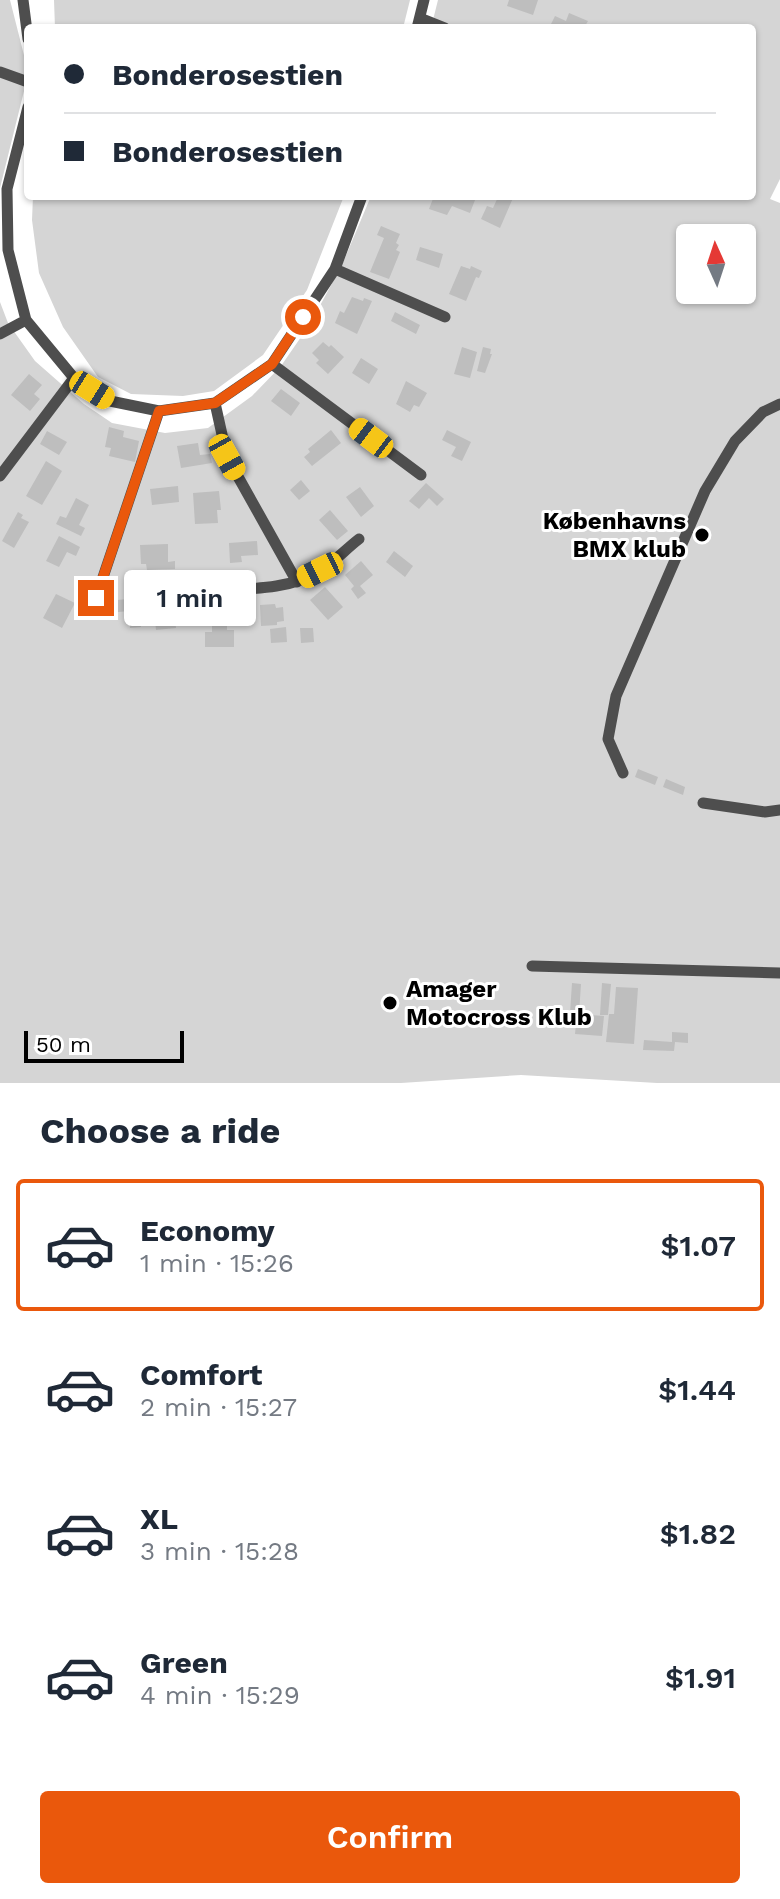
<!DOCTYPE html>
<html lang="en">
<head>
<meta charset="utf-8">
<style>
	body { margin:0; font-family:"Work Sans",sans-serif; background:#f2f2f3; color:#1f2937; height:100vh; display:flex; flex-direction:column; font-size:30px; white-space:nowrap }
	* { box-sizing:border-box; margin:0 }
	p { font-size:26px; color:#747a83 }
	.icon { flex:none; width:44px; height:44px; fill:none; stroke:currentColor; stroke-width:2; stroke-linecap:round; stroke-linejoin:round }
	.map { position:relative; height:1083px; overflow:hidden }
	.details { display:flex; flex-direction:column; background:#fff; flex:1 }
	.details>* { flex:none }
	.guide { position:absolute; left:24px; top:24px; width:732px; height:176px; border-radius:8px; box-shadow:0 2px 6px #0004; display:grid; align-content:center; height:176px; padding:0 40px; background:#fff }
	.needle { width:52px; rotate:357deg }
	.buttons { position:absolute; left:676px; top:224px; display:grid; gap:16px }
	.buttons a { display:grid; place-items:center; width:80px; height:80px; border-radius:8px; background:#fff; box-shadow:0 2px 6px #0004; font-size:40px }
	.scale { position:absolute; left:24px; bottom:20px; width:160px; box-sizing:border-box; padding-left:8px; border:4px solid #000; border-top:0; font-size:22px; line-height:28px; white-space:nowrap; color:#000; -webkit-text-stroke:6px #fff; paint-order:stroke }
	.end { position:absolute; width:36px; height:36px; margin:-18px; border:10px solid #ea580c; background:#fff; box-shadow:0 0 0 4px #fff }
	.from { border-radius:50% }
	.bubble { position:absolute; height:56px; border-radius:8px; background:#fff; box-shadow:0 2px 6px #0004; font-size:26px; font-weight:600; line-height:56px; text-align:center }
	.car { position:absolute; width:24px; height:48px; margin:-24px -12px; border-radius:10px; box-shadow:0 0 6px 2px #0007; background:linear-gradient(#f5c518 24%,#345 0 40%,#f5c518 0 76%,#345 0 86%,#f5c518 0) }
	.guide b { display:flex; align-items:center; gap:28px; height:76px; font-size:30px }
	.guide b+b { border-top:2px solid #e0e1e3 }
	.guide i { width:20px; height:20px; background:#1f2937 }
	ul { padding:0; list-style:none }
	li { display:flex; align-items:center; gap:24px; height:132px; margin:0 16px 12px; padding:0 24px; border:4px solid transparent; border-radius:8px }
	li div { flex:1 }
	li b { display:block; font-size:30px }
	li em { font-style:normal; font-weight:600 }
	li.current { border-color:#ea580c }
	li>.icon { width:72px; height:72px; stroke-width:1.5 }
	h2 { padding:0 40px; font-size:36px; line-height:96px }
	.button { display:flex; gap:16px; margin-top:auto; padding:16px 40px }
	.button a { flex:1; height:92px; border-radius:8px; background:#ea580c; color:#fff; font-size:32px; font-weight:600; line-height:92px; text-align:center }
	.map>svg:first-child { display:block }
</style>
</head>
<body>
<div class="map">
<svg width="780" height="1083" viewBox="0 0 780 1083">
	<rect width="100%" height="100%" fill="#fff"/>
	<path fill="#d5d5d5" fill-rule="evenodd" d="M 0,0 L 10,0 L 27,67 L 25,87 L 0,188 Z
		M 54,0 L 410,0 L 403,28 L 55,28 Z
		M 438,0 L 780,0 L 780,179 L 770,199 L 780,203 L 780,1083 L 657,1083 L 521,1075 L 401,1083 L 0,1083 L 0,302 L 8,323 L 35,361 L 84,404 L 112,423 L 165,433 L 208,428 L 252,396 L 281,366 L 310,324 L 342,265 L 371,196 L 752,196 L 752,28 L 431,28 ZM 690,238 L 742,238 L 742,290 L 690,290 Z
		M 33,196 L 344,196 L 307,290 L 263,355 L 214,391 L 183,396 L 131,394 L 98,377 L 63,327 L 39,273 L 32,220 Z"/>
	<path fill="#bebebe" d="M 509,0 L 538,0 L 533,15 L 507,6 Z
		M 569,13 L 588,21 L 584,28 L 579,26 L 578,28 L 549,28 L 555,16 L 566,21 Z
		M 434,196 L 466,196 L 475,200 L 470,213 L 452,206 L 447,215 L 429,209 Z
		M 505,196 L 513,198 L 500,228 L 481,219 L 487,206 L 493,208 L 498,197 L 504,199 Z
		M 381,226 L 400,234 L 396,243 L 399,245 L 396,250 L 400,252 L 389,279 L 370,272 L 384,238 L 377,235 Z
		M 420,247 L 443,254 L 439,268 L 416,260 Z
		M 461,266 L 470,269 L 471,266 L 482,271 L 479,278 L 476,277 L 466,301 L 449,294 Z
		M 352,297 L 363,301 L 364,298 L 372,301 L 357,334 L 335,323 L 340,311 L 344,313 Z
		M 395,312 L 420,325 L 416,334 L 391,321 Z
		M 323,342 L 329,347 L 331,345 L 344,357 L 328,374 L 316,363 L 319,360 L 312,353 Z
		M 462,347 L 477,352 L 470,378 L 454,374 Z
		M 483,347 L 491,349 L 490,354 L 492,354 L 485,373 L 477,371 Z
		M 361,358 L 378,369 L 369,384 L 352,373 Z
		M 29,374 L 42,385 L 34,394 L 40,399 L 30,411 L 11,395 Z
		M 406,381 L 427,393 L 419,407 L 414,405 L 410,412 L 396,404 Z
		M 281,389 L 300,403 L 291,416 L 271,401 Z
		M 109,427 L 124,431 L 123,437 L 139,441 L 135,462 L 109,456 L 111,448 L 105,447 Z
		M 331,430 L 341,443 L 312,466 L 304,457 L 310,452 L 308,449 Z
		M 447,430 L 471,442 L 462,461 L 451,456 L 456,447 L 442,440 Z
		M 47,431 L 67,442 L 59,455 L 40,444 Z
		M 198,443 L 200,455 L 210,454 L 212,463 L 181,468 L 177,446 Z
		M 46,461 L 62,471 L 42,505 L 26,496 Z
		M 301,480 L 310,491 L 299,500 L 290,490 Z
		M 426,483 L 444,499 L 437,506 L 429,498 L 419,509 L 409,501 Z
		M 178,486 L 179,502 L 152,505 L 150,489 Z
		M 360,487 L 374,506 L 361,517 L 346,497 Z
		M 219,491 L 221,510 L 217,510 L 218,523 L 195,524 L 193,493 Z
		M 76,498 L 89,505 L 79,525 L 85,528 L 81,536 L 56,524 L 60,516 L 66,518 Z
		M 330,510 L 348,531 L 337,540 L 319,520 Z
		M 18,512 L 23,515 L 21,518 L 29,522 L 14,548 L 2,541 Z
		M 59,536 L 80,547 L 76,556 L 67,552 L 59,567 L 46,561 Z
		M 257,541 L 258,555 L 241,556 L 242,562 L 230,563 L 229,543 Z
		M 168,544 L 168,562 L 175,561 L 175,569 L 147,570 L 146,564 L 141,564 L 140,545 Z
		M 394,551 L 413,566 L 405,577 L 386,562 Z
		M 361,561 L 373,575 L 360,586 L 366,593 L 358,599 L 351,589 L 354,586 L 345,575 Z
		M 325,587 L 343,607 L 328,620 L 310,600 Z
		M 56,594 L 75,603 L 62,628 L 43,618 Z
		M 173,597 L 176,628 L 156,630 L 153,600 Z
		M 138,598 L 141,627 L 130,628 L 129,611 L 108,613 L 107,601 Z
		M 275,604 L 276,608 L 283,607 L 284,621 L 277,622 L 277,625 L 261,626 L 260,605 Z
		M 212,623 L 227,623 L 227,630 L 234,630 L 234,647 L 205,647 L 205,632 L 212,632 Z
		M 286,627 L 287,642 L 271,643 L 270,629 Z
		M 300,628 L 313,628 L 314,642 L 301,643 Z
		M 638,769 L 658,777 L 655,785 L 635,777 Z
		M 666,779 L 685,787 L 683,795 L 663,787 Z
		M 572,983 L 581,984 L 579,1014 L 570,1013 Z
		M 602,983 L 611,984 L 608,1015 L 600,1015 Z
		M 616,987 L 638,988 L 634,1044 L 606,1042 L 609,1014 L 614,1014 Z
		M 577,1014 L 604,1016 L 602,1036 L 575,1034 Z
		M 672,1032 L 688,1033 L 688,1043 L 675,1042 L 674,1051 L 643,1050 L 644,1040 L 672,1042 Z"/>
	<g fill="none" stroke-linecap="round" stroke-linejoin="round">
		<path stroke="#4e4e4e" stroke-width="11" d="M 23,0 L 28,39
			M 420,18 L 445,28
			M 417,28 L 424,0
			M 0,72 L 28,82
			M 28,107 L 7,189 L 8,250 L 26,320 L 74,378 L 110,401 L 159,411 L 215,403 L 272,364 L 335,269 L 362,196
			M 335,269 L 445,317
			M 0,334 L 26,320
			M 272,364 L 421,475
			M 215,403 L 227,457 L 297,582
			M 0,476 L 74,378
			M 202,591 C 241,588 286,592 320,571 C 334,562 346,549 359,539
			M 96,598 L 159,411
			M 623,773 L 608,739 L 616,696 L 705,491 L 735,441 L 763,412 L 780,404
			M 703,803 L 765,812 L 780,810
			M 532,966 L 780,973"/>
	</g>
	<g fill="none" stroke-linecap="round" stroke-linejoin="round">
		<path stroke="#ea580c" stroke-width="10" d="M 96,598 L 159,411 L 215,403 L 272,364 L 303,317"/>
	</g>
	<g fill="#000" stroke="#fff" stroke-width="3">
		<circle cx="702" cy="535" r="8"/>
		<circle cx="390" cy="1003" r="8"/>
	</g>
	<g text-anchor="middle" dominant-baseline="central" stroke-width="6" stroke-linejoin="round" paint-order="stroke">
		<g font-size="24" font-weight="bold" fill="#000" stroke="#fff" text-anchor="end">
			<text x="686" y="521">Københavns<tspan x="686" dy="28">BMX klub</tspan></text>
			<text x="406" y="989" text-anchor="start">Amager<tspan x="406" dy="28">Motocross Klub</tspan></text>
		</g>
	</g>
</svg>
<div class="buttons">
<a><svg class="needle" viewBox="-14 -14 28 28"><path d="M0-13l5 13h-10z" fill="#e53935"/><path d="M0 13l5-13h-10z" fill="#747a83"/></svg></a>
</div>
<div class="scale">50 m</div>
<i class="end from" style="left:303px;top:317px"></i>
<i class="end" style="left:96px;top:598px"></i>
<div class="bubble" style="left:124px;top:570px;width:132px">1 min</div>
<i class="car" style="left:92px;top:390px;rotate:122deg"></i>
<i class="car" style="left:371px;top:438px;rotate:307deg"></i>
<i class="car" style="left:227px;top:457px;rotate:151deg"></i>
<i class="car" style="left:320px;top:570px;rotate:244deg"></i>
<div class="guide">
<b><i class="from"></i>Bonderosestien</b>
<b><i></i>Bonderosestien</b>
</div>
</div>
<section class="details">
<h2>Choose a ride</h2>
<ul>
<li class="current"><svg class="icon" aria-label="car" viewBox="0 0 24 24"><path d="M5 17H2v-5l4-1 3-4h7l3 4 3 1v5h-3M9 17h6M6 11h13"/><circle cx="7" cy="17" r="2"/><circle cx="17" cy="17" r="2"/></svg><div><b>Economy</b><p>1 min · 15:26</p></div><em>$1.07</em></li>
<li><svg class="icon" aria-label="car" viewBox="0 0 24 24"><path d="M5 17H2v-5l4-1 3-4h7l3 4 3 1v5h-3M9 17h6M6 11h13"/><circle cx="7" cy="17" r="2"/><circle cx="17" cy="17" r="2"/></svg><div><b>Comfort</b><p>2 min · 15:27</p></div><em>$1.44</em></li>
<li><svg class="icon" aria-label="car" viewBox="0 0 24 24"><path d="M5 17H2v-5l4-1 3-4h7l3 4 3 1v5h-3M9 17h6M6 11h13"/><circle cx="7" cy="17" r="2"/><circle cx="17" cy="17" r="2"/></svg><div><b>XL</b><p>3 min · 15:28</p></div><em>$1.82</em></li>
<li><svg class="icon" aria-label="car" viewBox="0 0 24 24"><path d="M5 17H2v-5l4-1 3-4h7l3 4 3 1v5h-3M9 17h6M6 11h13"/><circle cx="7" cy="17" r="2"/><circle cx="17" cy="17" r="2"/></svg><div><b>Green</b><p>4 min · 15:29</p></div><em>$1.91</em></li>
</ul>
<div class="button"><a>Confirm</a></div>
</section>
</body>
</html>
